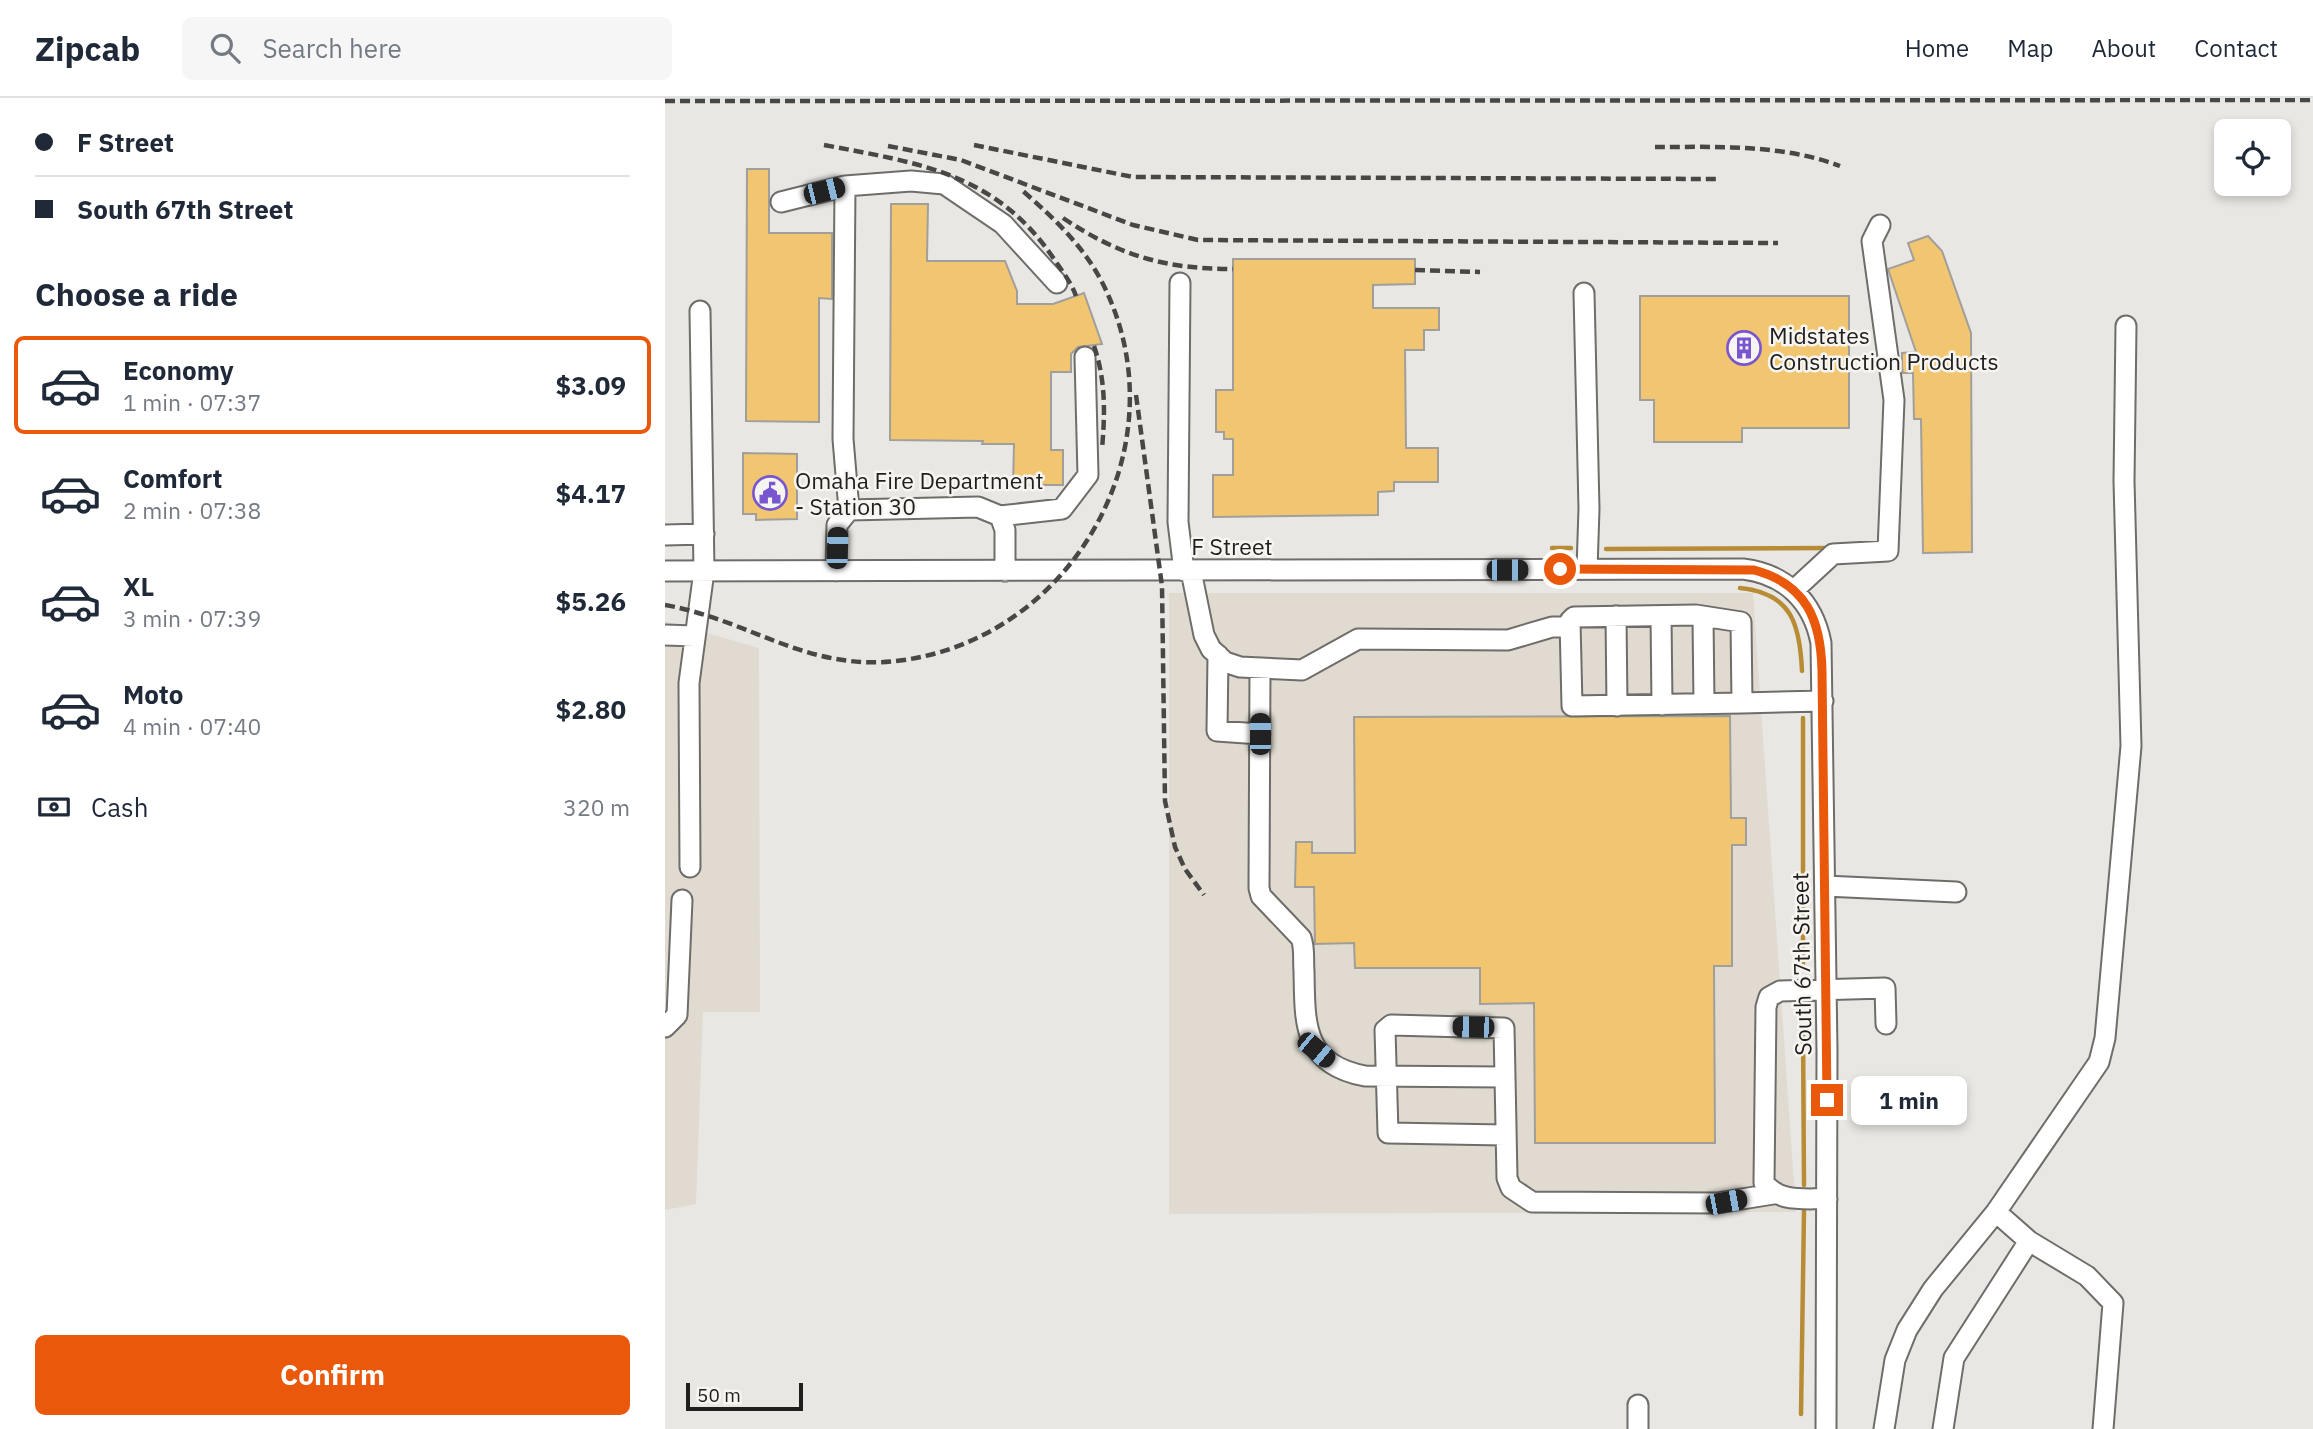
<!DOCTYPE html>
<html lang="en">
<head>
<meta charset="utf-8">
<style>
	body { margin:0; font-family:"IBM Plex Sans",sans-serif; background:#f6f6f7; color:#1f2937; height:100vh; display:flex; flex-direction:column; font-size:26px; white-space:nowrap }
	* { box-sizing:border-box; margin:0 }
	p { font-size:23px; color:#747a83 }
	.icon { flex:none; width:38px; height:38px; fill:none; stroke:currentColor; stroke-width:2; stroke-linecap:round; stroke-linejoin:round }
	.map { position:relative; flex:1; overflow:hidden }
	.details { display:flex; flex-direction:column; background:#fff; width:665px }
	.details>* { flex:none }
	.guide { display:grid; align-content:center; height:154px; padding:0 35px; background:#fff }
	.fabs { position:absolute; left:1549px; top:21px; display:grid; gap:14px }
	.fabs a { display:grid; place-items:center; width:77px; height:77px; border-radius:10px; background:#fff; box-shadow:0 4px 10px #0003; font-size:35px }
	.scale { position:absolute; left:21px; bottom:18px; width:117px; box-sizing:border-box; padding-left:7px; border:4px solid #201f1e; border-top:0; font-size:19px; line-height:24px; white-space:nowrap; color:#201f1e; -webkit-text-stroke:5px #f7f5f1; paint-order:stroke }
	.end { position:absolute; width:32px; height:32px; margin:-16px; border:9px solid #ea580c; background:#fff; box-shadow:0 0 0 4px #fff }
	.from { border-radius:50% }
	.bubble { position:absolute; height:49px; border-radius:10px; background:#fff; box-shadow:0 4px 10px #0003; font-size:23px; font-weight:800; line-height:49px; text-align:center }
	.car { position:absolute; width:21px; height:42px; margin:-21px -10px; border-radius:9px; box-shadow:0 0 5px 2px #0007; background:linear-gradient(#222 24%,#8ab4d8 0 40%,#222 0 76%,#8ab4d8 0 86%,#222 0) }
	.guide b { display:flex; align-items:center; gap:24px; height:66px; font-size:26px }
	.guide b+b { border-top:2px solid #e0e1e3 }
	.guide i { width:18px; height:18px; background:#1f2937 }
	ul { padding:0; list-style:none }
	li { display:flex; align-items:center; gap:21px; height:98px; margin:0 14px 10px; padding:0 21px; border:4px solid transparent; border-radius:10px }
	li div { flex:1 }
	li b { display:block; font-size:26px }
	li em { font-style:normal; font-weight:800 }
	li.selected { border-color:#ea580c }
	li>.icon { width:63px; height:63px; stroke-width:1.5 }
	h2 { padding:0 35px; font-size:32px; line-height:84px }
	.pay { display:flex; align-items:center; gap:18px; height:77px; padding:0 35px; font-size:26px }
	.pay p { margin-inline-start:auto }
	.action { display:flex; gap:14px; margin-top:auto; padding:14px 35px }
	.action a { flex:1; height:80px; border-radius:10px; background:#ea580c; color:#fff; font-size:28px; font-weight:800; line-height:80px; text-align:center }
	header { display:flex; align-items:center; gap:42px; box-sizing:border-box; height:98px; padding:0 35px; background:#fff; border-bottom:2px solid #e0e1e3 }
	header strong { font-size:33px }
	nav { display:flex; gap:38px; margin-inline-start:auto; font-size:24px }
	.search { width:490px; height:63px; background:#f6f6f7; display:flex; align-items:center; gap:18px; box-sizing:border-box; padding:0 24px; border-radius:10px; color:#747a83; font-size:26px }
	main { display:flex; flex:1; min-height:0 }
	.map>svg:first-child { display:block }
</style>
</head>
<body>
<header>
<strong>Zipcab</strong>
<div class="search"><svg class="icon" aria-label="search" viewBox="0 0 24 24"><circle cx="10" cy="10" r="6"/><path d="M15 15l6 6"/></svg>Search here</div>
<nav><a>Home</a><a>Map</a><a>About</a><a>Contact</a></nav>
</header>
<main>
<section class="details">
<div class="guide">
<b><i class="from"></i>F Street</b>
<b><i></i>South 67th Street</b>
</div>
<h2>Choose a ride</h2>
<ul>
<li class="selected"><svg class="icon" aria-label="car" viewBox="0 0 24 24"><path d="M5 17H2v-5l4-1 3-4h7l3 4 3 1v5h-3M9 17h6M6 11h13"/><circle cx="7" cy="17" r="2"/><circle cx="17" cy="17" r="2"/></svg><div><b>Economy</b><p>1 min · 07:37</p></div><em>$3.09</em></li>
<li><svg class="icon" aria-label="car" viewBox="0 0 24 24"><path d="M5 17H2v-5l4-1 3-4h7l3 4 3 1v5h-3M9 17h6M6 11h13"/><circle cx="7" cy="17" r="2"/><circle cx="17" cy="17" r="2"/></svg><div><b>Comfort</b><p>2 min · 07:38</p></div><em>$4.17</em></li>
<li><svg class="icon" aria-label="car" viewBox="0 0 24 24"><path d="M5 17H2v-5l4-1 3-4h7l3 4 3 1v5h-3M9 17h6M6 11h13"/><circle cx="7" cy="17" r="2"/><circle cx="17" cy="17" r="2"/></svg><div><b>XL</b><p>3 min · 07:39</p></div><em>$5.26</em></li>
<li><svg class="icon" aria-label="car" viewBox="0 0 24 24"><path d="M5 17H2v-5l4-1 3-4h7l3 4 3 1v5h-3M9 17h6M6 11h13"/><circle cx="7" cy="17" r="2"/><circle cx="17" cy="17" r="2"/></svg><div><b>Moto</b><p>4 min · 07:40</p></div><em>$2.80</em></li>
</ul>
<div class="pay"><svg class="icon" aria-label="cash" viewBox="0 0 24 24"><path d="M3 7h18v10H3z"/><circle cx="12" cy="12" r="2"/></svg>Cash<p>320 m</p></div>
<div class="action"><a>Confirm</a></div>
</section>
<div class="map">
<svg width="1648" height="1331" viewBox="0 0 1648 1331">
	<rect width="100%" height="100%" fill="#e9e7e4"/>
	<path fill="#e0dad0" d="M 504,495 L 1088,495 L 1131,1114 L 504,1116 Z
		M 0,523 L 94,550 L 95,914 L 38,914 L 31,1106 L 0,1112 Z"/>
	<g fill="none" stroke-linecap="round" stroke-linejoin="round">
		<path stroke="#b78c34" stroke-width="4.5" d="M 887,450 L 906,450
			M 941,451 L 1164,450
			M 1075,490 C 1127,495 1135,527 1137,573
			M 1138,868 L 1138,620
			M 1138,929 L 1139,1087
			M 1136,1316 L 1139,1113"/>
	</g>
	<path fill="#f2c670" stroke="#a19f9b" stroke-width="2" d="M 82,71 L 104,71 L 104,135 L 167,135 L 167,201 L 154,200 L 154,324 L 81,323 Z
		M 226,106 L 263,106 L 262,163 L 340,163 L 352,193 L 352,206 L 388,206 L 419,195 L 437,246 L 413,249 L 406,256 L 406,274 L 386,274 L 386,352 L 398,352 L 398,387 L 348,387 L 349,346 L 317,346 L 318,343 L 225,342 Z
		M 1263,138 L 1277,153 L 1306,235 L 1307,454 L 1258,455 L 1256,321 L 1249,321 L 1248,275 L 1238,275 L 1237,269 L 1237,255 L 1251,254 L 1223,171 L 1249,162 L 1243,145 Z
		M 568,161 L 750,161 L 750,186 L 708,187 L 708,210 L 774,210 L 774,232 L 759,232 L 759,252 L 740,252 L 741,350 L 773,350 L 773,384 L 729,384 L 729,393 L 713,394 L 713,417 L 548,419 L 548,377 L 568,377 L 568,341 L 559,341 L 559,334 L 551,334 L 551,292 L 568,292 Z
		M 975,198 L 1184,198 L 1184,330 L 1077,330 L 1077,344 L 989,344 L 989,302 L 975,302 Z
		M 78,355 L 132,356 L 132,421 L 91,422 L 91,416 L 78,416 Z
		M 1065,618 L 1066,720 L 1081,720 L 1081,747 L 1067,747 L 1067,868 L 1049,868 L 1050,1045 L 870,1045 L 869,905 L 815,906 L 815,870 L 690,870 L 689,845 L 650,846 L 649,789 L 630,789 L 631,744 L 647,744 L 647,755 L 690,755 L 689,619 Z"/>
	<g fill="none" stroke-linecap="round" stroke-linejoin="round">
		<g stroke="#6e6d69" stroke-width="23">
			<path id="minor" d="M 116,104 L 180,88
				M 515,185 L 513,424 L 519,473
				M 919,195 L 924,411 L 922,471
				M 184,412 L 178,341 L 180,88 L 246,83 L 279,86 L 338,126 L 392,185
				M 335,418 L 397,411 L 423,377 L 420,259
				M 0,437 L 39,436
				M 0,473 L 1078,471 C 1120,476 1148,503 1156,545 L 1162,953 L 1161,1331
				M 171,473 L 172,427 L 184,412 L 313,409 L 335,418 L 340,432 L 340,473
				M 526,473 L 539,537 L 546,551 L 560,564 L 575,569 L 637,572 L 693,541 L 843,542 L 887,529 L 905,529
				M 1129,492 L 1168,456 L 1223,453 L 1229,302 L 1207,143 L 1215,127
				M 951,518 L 952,608
				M 996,518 L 997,607
				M 1038,519 L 1039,606
				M 0,537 L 30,538
				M 553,557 L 552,633 L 595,636
				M 595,571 L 594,790 L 596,798 L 636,840 C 640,850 638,862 639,873 C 640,925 637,966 700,978 L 840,979 L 842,1080 L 846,1090 L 867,1104 L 1052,1105 L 1108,1096
				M 1077,605 L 907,608 L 905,523 L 909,519 L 1031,517 L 1076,524 L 1077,605 L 1158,603
				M 25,769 L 24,585 L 39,473 L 35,213
				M 1160,788 L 1291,794
				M 0,929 L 12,917 L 17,802
				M 840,1037 L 723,1035 L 720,932 L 726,927 L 839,930 L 840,979
				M 1162,1101 C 1138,1100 1115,1105 1099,1085 L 1101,909 L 1104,899 L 1115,893 L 1220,890 L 1221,926
				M 1331,1114 L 1364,1143
				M 973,1331 L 973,1307
				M 1219,1331 L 1230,1262 L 1242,1232 L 1268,1191 L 1331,1114 L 1434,964 L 1440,940 L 1466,648 L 1459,383 L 1461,228
				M 1278,1331 L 1289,1260 L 1364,1143 L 1422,1178 L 1448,1205 L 1438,1331"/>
		</g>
		<use href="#minor" stroke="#fff" stroke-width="19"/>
		<path stroke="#484745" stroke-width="4.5" stroke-dasharray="10 5" stroke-linecap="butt" d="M 0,3 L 1648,2
			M 159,47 C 254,65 331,75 389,161 C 397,173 406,184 411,198
			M 309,47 L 468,79 L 1053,81
			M 223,48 L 296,62 L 468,127 L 533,142 L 1113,145
			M 990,49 C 1051,49 1117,46 1175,68
			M 398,120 C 455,158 500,171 568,171
			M 750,172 L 815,174
			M 429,248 C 441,283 440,316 437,351
			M 471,297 L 497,488 L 500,703 L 510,749 L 520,771 L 539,797
			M 0,507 C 86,522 144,576 239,562 C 406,538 512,355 444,199 C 425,154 394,125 358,93"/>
	</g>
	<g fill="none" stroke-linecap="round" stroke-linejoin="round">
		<path stroke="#ea580c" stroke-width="9" d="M 895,471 L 1089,472 C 1142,486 1156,523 1157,573 L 1162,1002"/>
	</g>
	<defs>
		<g id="building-ring" transform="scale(1.75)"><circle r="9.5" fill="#f7f5f1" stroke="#7856d0" stroke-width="1.5"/><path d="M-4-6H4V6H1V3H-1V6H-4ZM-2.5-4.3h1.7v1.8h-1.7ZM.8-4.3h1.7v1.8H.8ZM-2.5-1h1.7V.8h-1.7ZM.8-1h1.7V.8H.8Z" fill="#7856d0"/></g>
		<g id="civic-ring" transform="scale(1.75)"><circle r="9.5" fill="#f7f5f1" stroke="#7856d0" stroke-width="1.5"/><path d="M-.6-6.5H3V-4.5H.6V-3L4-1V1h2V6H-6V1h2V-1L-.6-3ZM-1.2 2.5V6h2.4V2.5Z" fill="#7856d0"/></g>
	</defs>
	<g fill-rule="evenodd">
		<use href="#building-ring" x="1079" y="250"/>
		<use href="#civic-ring" x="105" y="395"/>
	</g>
	<g text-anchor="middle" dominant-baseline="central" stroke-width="5" stroke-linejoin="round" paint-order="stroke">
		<g font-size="23" fill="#201f1e" stroke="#f7f5f1" text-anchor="start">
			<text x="1104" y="237">Midstates<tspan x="1104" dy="26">Construction Products</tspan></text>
			<text x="130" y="382">Omaha Fire Department<tspan x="130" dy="26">- Station 30</tspan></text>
		</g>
		<g font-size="23" fill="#201f1e" stroke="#f7f5f1">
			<text x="567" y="448">F Street</text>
			<text transform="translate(1136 866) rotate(-91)">South 67th Street</text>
		</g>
	</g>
</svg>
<div class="fabs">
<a><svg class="icon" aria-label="locate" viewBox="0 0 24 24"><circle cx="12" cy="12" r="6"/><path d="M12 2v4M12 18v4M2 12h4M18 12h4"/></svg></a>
</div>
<div class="scale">50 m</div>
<i class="end from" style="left:895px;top:471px"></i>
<i class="end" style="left:1162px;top:1002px"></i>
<div class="bubble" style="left:1186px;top:978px;width:116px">1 min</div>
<i class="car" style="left:159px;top:93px;rotate:76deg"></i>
<i class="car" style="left:172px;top:450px;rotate:2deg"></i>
<i class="car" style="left:842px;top:472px;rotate:90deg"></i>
<i class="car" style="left:595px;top:636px;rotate:0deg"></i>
<i class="car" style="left:808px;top:929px;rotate:271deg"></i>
<i class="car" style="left:651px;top:952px;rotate:130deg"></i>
<i class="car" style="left:1061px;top:1104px;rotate:79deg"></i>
</div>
</main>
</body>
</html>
